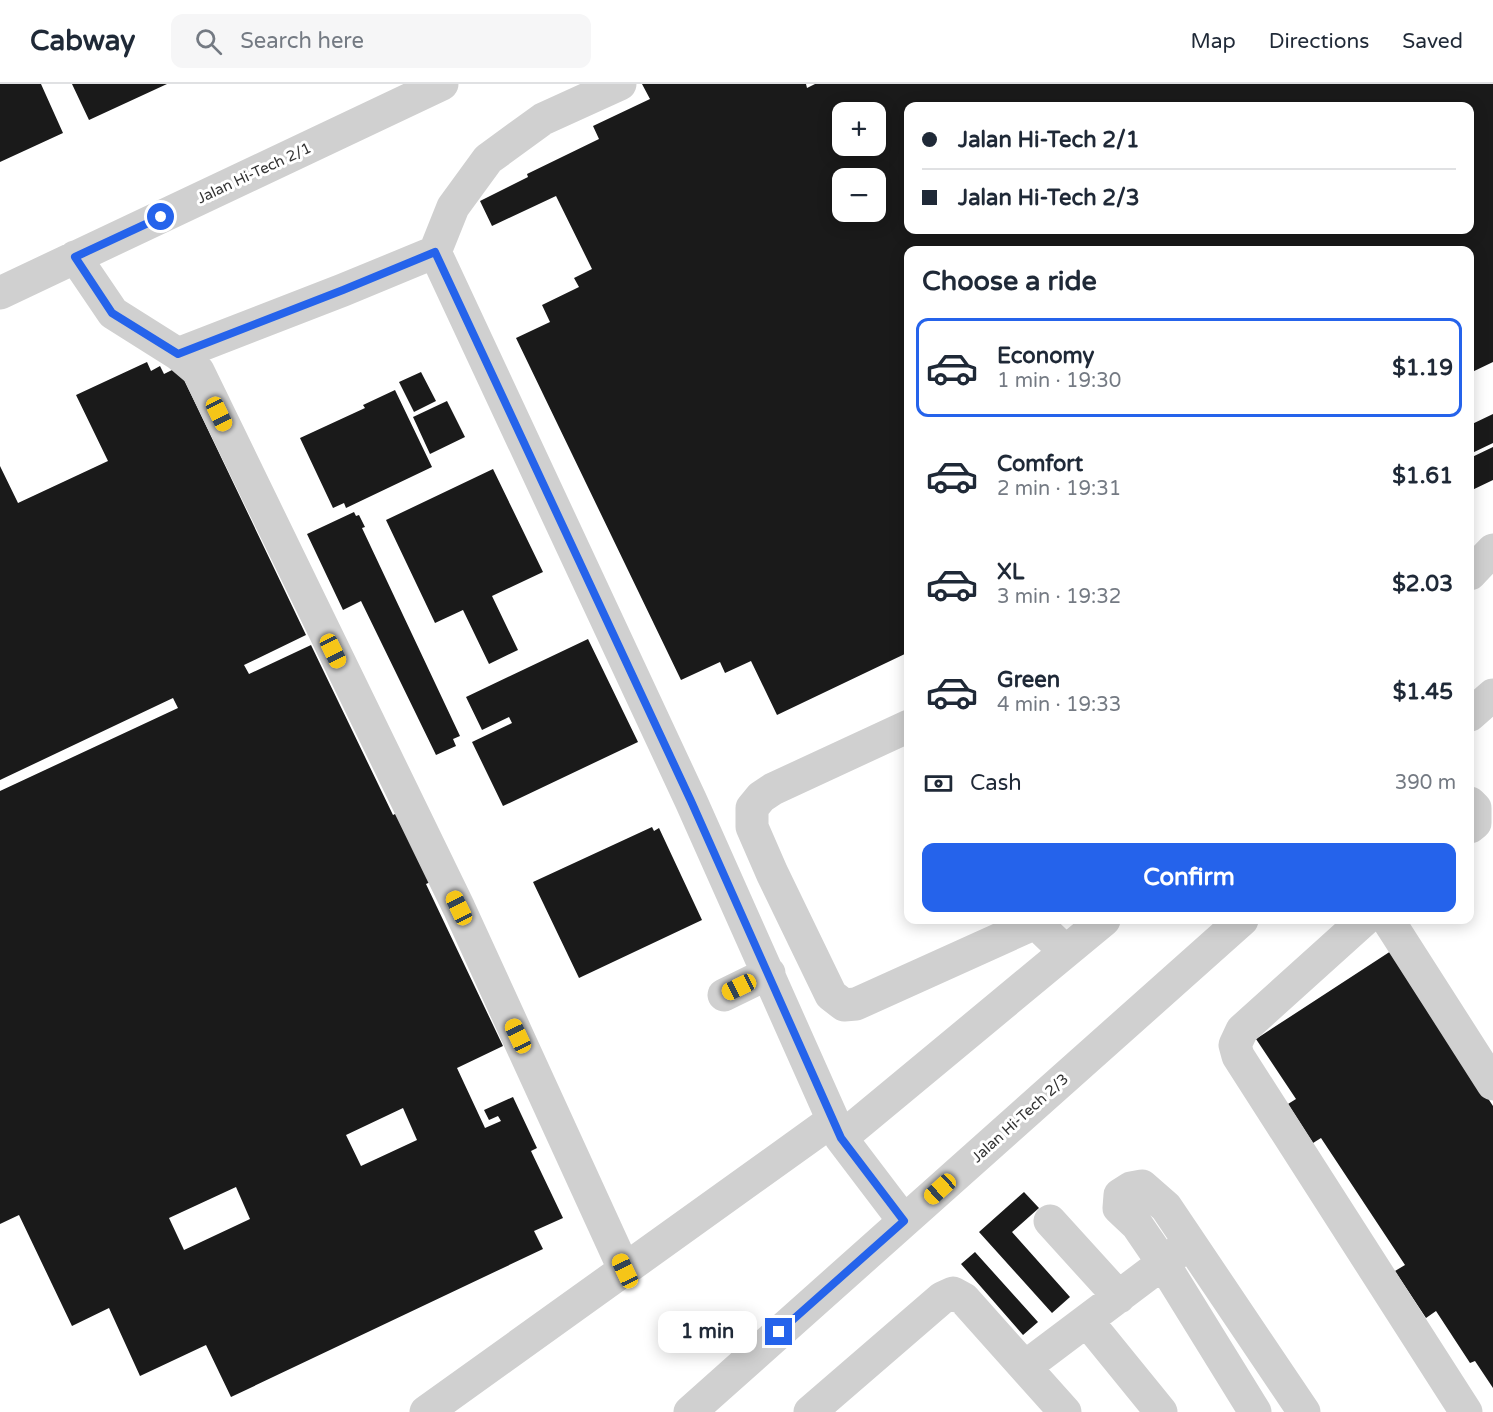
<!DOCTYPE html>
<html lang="en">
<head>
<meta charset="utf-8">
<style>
	body { margin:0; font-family:"Varela Round",sans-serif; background:#f6f6f7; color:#1f2937; height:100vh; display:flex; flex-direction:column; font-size:22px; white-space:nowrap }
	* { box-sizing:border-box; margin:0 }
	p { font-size:20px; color:#747a83 }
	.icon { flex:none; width:33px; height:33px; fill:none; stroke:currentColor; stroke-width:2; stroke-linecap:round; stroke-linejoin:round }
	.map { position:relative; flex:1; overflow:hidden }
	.details { position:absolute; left:904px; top:162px; width:570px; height:678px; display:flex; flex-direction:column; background:#fff; border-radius:12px; box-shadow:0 3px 15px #0003 }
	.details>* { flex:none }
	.hud { position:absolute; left:904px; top:18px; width:570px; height:132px; border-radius:12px; box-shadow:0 3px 15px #0003; display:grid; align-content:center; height:132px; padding:0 18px; background:#fff }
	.buttons { position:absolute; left:832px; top:18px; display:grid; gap:12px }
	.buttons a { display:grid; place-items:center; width:54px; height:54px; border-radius:12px; background:#fff; box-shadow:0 3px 15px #0003; font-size:30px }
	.end { position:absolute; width:27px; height:27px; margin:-14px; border:8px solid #2563eb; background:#fff; box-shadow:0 0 0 3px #fff }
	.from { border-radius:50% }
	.bubble { position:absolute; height:42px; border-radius:12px; background:#fff; box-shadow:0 3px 15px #0003; font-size:20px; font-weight:700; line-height:42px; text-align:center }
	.car { position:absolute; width:18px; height:36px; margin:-18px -9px; border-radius:8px; box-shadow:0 0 4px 2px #0007; background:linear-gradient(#f5c518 24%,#345 0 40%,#f5c518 0 76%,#345 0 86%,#f5c518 0) }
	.hud b { display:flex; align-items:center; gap:21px; height:57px; font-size:22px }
	.hud b+b { border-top:2px solid #e0e1e3 }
	.hud i { width:15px; height:15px; background:#1f2937 }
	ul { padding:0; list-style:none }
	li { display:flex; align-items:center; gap:18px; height:99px; margin:0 12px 9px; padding:0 6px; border:3px solid transparent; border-radius:12px }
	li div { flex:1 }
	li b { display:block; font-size:22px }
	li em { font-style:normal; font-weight:700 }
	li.current { border-color:#2563eb }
	li>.icon { width:54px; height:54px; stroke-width:1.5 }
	h2 { padding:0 18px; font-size:27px; line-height:72px }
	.pay { display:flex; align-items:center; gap:15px; height:66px; padding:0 18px; font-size:22px }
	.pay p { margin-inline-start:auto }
	.cta { display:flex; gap:12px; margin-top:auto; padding:12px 18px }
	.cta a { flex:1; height:69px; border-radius:12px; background:#2563eb; color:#fff; font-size:24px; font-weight:700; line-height:69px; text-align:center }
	header { display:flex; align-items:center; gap:36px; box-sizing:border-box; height:84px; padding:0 30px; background:#fff; border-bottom:2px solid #e0e1e3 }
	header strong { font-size:28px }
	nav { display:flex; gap:33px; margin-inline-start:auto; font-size:21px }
	.search { width:420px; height:54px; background:#f6f6f7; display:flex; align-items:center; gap:15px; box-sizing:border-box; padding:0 21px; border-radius:12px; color:#747a83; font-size:22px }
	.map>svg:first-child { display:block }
</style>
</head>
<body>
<header>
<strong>Cabway</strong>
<div class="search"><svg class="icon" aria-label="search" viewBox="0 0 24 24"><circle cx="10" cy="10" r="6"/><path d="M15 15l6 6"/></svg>Search here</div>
<nav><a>Map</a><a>Directions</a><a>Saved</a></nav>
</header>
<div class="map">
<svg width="1493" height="1328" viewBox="0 0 1493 1328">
	<rect width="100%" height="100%" fill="#fff"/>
	<path fill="#1a1a1a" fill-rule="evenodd" d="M 0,0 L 41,0 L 63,49 L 0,78 Z
		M 72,0 L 167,0 L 89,36 Z
		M 642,0 L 806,0 L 807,4 L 815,0 L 1493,0 L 1493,278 L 1470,289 L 1470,166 L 909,166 L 909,568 L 777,631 L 751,577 L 725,589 L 720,578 L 681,596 L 516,254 L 550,238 L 542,221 L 579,203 L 574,194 L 592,185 L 556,112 L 492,142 L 480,117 L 528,93 L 527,90 L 599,55 L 593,42 L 650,15 ZM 909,22 L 1470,22 L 1470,146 L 909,146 ZM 843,28 L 876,28 L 876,62 L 843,62 ZM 843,94 L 876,94 L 876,128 L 843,128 Z
		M 147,278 L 151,287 L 160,282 L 164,290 L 178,283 L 306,551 L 244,581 L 249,590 L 311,561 L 393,731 L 403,726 L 437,795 L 426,800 L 503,962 L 457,984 L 485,1044 L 501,1037 L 498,1032 L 489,1036 L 484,1026 L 513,1013 L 537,1064 L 531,1067 L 563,1134 L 534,1147 L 543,1165 L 231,1313 L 206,1261 L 140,1292 L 109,1224 L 72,1242 L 19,1131 L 0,1140 L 0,707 L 178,624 L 173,614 L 0,696 L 0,382 L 18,419 L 108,377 L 76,311 ZM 403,1024 L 417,1056 L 361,1082 L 346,1051 ZM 236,1103 L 250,1135 L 184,1166 L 169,1134 Z
		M 421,288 L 436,317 L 414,328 L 399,298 Z
		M 395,306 L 432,383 L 346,424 L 344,419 L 333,424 L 300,354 L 365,324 L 363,321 Z
		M 447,317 L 465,353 L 430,370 L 413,333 Z
		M 1493,330 L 1493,359 L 1470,370 L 1470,341 Z
		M 1493,363 L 1493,396 L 1470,407 L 1470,374 Z
		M 493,385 L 543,488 L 492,512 L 518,566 L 489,580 L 463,526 L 435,539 L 386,436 Z
		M 354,428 L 356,432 L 359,431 L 365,443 L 362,444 L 460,652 L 453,655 L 456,662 L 436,671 L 361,517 L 343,526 L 307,450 Z
		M 588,555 L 638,658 L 503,722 L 472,658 L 512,639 L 509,633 L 482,646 L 466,613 Z
		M 652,743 L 654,747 L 659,744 L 702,836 L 579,894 L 533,798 Z
		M 1391,867 L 1493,1022 L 1493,1304 L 1475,1277 L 1470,1279 L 1436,1227 L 1426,1234 L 1395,1187 L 1405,1181 L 1321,1054 L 1313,1059 L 1288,1020 L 1296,1015 L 1256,955 Z
		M 1024,1108 L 1039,1124 L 1012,1148 L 1070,1213 L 1052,1229 L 979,1148 Z
		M 975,1168 L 1038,1238 L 1023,1251 L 961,1180 Z"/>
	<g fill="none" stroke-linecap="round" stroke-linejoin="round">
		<path stroke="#d0d0d0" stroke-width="33" d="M 435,168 L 691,717 L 841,1054 L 904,1137
			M 75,173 L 113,229 L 178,270 L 198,287 L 459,824 L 625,1187
			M 0,209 L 442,0
			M 178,270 L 343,206 L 435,168 L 453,123 L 488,75 L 543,35 L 620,0
			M 1470,490 L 1493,466
			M 1470,631 L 1493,611
			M 909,642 L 773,705 L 761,713 L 752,724 L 752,743 L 772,789 L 831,911 L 844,921 L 856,920 L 1031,841 L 1040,843 L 1065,867
			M 1470,719 L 1475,724 L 1475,739 L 1470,743
			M 1364,836 L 1242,946 L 1235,961 L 1238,972 L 1466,1328
			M 1388,836 L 1493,1000
			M 724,911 L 769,889
			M 841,1054 L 1104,836
			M 1050,1137 L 1119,1213
			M 1087,1237 L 1161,1328
			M 1025,1283 L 1179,1167
			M 426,1328 L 833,1036
			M 690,1328 L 1242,836
			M 810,1328 L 942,1214 L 953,1209 L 964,1215 L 1065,1328
			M 1255,1328 L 1163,1179 L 1137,1141 L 1119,1124 L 1120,1111 L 1131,1104 L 1142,1102 L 1166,1123 L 1304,1328"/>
	</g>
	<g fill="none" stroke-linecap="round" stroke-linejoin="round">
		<path stroke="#2563eb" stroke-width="8" d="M 161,133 L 75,173 L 112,229 L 178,270 L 343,206 L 435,168 L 691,717 L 841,1054 L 904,1137 L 779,1248"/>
	</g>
	<g text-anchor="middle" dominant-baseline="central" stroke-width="6" stroke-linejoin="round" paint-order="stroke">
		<g font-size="15" fill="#333" stroke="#fff">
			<text transform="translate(254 89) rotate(-25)">Jalan Hi-Tech 2/1</text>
			<text transform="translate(1020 1034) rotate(-42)">Jalan Hi-Tech 2/3</text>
		</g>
	</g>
</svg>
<div class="buttons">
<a>+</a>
<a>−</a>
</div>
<i class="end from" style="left:161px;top:133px"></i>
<i class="end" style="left:779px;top:1248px"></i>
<div class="bubble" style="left:658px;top:1227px;width:99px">1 min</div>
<i class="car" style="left:219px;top:330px;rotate:154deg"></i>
<i class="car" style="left:333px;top:567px;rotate:154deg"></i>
<i class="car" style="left:459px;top:824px;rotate:334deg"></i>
<i class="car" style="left:739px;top:903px;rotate:244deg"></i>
<i class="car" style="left:518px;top:952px;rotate:335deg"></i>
<i class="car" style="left:940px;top:1105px;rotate:228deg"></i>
<i class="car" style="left:625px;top:1187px;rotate:335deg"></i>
<div class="hud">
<b><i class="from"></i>Jalan Hi-Tech 2/1</b>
<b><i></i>Jalan Hi-Tech 2/3</b>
</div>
<section class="details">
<h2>Choose a ride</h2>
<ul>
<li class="current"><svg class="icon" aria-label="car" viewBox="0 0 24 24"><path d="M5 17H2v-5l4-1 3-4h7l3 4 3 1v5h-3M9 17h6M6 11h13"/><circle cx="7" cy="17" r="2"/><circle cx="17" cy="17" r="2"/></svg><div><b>Economy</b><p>1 min · 19:30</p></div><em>$1.19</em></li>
<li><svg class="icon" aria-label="car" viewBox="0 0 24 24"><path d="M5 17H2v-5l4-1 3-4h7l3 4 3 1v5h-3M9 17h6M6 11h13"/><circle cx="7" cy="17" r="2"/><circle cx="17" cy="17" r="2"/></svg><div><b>Comfort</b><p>2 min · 19:31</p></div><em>$1.61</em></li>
<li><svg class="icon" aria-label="car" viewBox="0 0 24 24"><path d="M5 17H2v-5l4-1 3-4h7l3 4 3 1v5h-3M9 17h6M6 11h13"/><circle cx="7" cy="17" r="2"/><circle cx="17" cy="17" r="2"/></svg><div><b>XL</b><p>3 min · 19:32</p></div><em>$2.03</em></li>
<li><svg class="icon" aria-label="car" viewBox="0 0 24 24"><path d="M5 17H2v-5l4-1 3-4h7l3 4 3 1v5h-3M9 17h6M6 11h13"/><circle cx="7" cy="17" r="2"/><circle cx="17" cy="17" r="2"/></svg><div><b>Green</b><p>4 min · 19:33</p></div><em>$1.45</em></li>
</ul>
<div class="pay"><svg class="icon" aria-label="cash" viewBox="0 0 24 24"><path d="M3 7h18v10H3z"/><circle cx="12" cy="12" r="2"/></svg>Cash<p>390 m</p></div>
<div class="cta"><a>Confirm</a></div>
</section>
</div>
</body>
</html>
